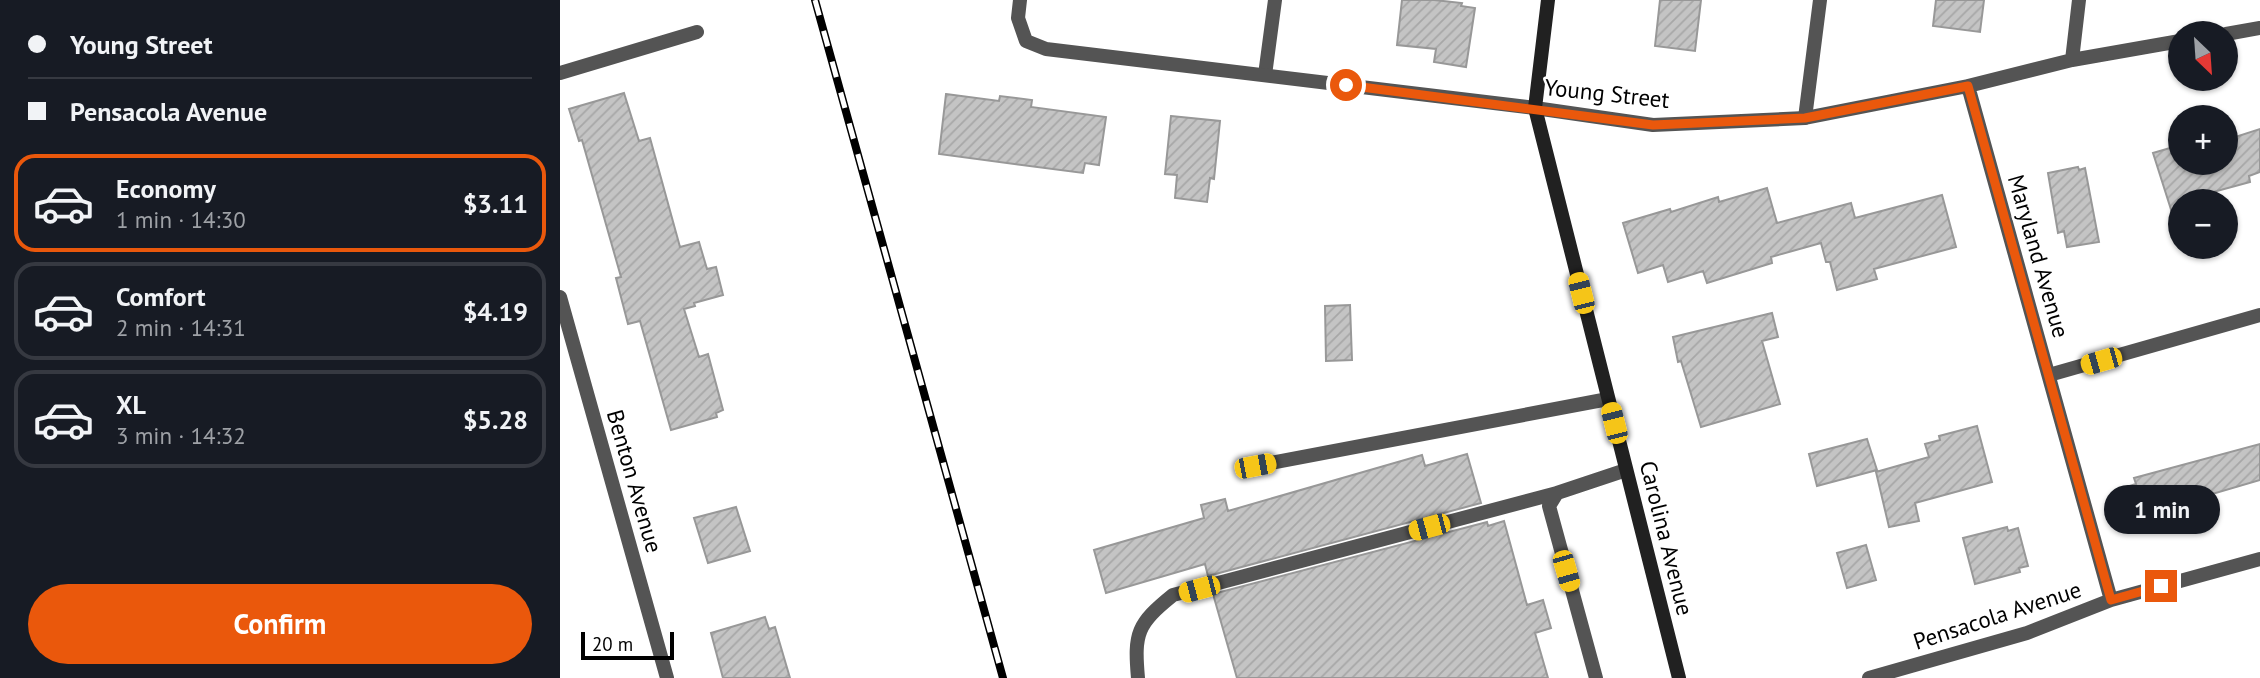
<!DOCTYPE html>
<html lang="en">
<head>
<meta charset="utf-8">
<style>
	body { margin:0; font-family:"PT Sans",sans-serif; background:#20242c; color:#f1f3f6; height:100vh; display:flex; flex-direction:column; font-size:26px; white-space:nowrap }
	* { box-sizing:border-box; margin:0 }
	p { font-size:23px; color:#9ea1a6 }
	.icon { flex:none; width:38px; height:38px; fill:none; stroke:currentColor; stroke-width:2; stroke-linecap:round; stroke-linejoin:round }
	.map { position:relative; flex:1; overflow:hidden }
	.details { display:flex; flex-direction:column; background:#171b24; width:560px }
	.details>* { flex:none }
	.top-card { display:grid; align-content:center; height:154px; padding:0 28px; background:#171b24 }
	.needle { width:46px; rotate:155deg }
	.tools { position:absolute; left:1608px; top:21px; display:grid; gap:14px }
	.tools a { display:grid; place-items:center; width:70px; height:70px; border-radius:50%; background:#171b24; box-shadow:0 2px 5px #0004; font-size:35px }
	.scale { position:absolute; left:21px; bottom:18px; width:93px; box-sizing:border-box; padding-left:7px; border:4px solid #000; border-top:0; font-size:19px; line-height:24px; white-space:nowrap; color:#000; -webkit-text-stroke:5px #fff; paint-order:stroke }
	.end { position:absolute; width:32px; height:32px; margin:-16px; border:9px solid #ea580c; background:#fff; box-shadow:0 0 0 4px #fff }
	.from { border-radius:50% }
	.bubble { position:absolute; height:49px; border-radius:24px; background:#171b24; box-shadow:0 2px 5px #0004; font-size:23px; font-weight:700; line-height:49px; text-align:center }
	.car { position:absolute; width:21px; height:42px; margin:-21px -10px; border-radius:9px; box-shadow:0 0 5px 2px #0007; background:linear-gradient(#f5c518 24%,#345 0 40%,#f5c518 0 76%,#345 0 86%,#f5c518 0) }
	.top-card b { display:flex; align-items:center; gap:24px; height:66px; font-size:26px }
	.top-card b+b { border-top:2px solid #363941 }
	.top-card i { width:18px; height:18px; background:#f1f3f6 }
	ul { padding:0; list-style:none }
	li { display:flex; align-items:center; gap:21px; height:98px; margin:0 14px 10px; padding:0 14px; border:4px solid #363941; border-radius:21px }
	li div { flex:1 }
	li b { display:block; font-size:26px }
	li em { font-style:normal; font-weight:700 }
	li.active { border-color:#ea580c }
	li>.icon { width:63px; height:63px; stroke-width:1.5 }
	.primary-button { display:flex; gap:14px; margin-top:auto; padding:14px 28px }
	.primary-button a { flex:1; height:80px; border-radius:42px; background:#ea580c; color:#fff; font-size:28px; font-weight:700; line-height:80px; text-align:center }
	main { display:flex; flex:1; min-height:0 }
	.map>svg:first-child { display:block }
</style>
</head>
<body>
<main>
<section class="details">
<div class="top-card">
<b><i class="from"></i>Young Street</b>
<b><i></i>Pensacola Avenue</b>
</div>
<ul>
<li class="active"><svg class="icon" aria-label="car" viewBox="0 0 24 24"><path d="M5 17H2v-5l4-1 3-4h7l3 4 3 1v5h-3M9 17h6M6 11h13"/><circle cx="7" cy="17" r="2"/><circle cx="17" cy="17" r="2"/></svg><div><b>Economy</b><p>1 min · 14:30</p></div><em>$3.11</em></li>
<li><svg class="icon" aria-label="car" viewBox="0 0 24 24"><path d="M5 17H2v-5l4-1 3-4h7l3 4 3 1v5h-3M9 17h6M6 11h13"/><circle cx="7" cy="17" r="2"/><circle cx="17" cy="17" r="2"/></svg><div><b>Comfort</b><p>2 min · 14:31</p></div><em>$4.19</em></li>
<li><svg class="icon" aria-label="car" viewBox="0 0 24 24"><path d="M5 17H2v-5l4-1 3-4h7l3 4 3 1v5h-3M9 17h6M6 11h13"/><circle cx="7" cy="17" r="2"/><circle cx="17" cy="17" r="2"/></svg><div><b>XL</b><p>3 min · 14:32</p></div><em>$5.28</em></li>
</ul>
<div class="primary-button"><a>Confirm</a></div>
</section>
<div class="map">
<svg width="1700" height="678" viewBox="0 0 1700 678">
	<defs>
		<pattern id="building-hatch" width="6" height="6" patternUnits="userSpaceOnUse" patternTransform="scale(1.75)"><rect width="6" height="6" fill="#c4c4c4"/><path d="M-1 1l2-2M0 6l6-6M5 7l2-2" fill="none" stroke="#a7a7a7"/></pattern>
	</defs>
	<rect width="100%" height="100%" fill="#fff"/>
	<path fill="url(#building-hatch)" stroke="#989898" stroke-width="2" d="M 842,0 L 874,0 L 902,3 L 901,6 L 915,8 L 906,67 L 874,62 L 876,49 L 837,45 Z
		M 1100,0 L 1141,0 L 1135,51 L 1095,46 Z
		M 1376,0 L 1424,0 L 1420,32 L 1373,26 Z
		M 64,93 L 79,141 L 90,138 L 120,247 L 139,242 L 147,269 L 156,267 L 163,295 L 134,303 L 135,306 L 124,309 L 139,357 L 148,354 L 163,410 L 156,413 L 157,417 L 111,430 L 80,321 L 68,324 L 56,278 L 61,277 L 22,140 L 19,141 L 9,109 Z
		M 386,94 L 439,101 L 440,96 L 472,100 L 471,107 L 546,117 L 539,165 L 525,163 L 523,173 L 379,154 Z
		M 611,116 L 660,121 L 654,179 L 650,178 L 647,202 L 615,198 L 617,175 L 605,174 Z
		M 1700,129 L 1700,172 L 1689,176 L 1690,182 L 1620,201 L 1620,221 L 1615,222 L 1593,153 L 1620,145 L 1620,163 L 1666,163 L 1666,140 Z
		M 1518,167 L 1519,170 L 1525,168 L 1539,242 L 1507,247 L 1504,231 L 1498,233 L 1488,173 Z
		M 1207,188 L 1217,223 L 1291,203 L 1295,218 L 1382,195 L 1396,247 L 1314,269 L 1317,279 L 1277,290 L 1270,262 L 1266,262 L 1261,243 L 1211,257 L 1212,263 L 1147,283 L 1143,271 L 1108,282 L 1103,265 L 1078,273 L 1063,223 L 1110,209 L 1111,212 L 1158,197 L 1159,202 Z
		M 790,305 L 792,360 L 766,361 L 765,306 Z
		M 1212,313 L 1218,337 L 1202,341 L 1220,404 L 1141,427 L 1121,361 L 1118,362 L 1113,337 Z
		M 1417,426 L 1432,482 L 1355,503 L 1359,521 L 1329,527 L 1316,472 L 1369,457 L 1365,444 L 1380,440 L 1379,436 Z
		M 1307,439 L 1317,470 L 1257,486 L 1249,454 Z
		M 1700,444 L 1700,480 L 1584,514 L 1582,507 L 1570,511 L 1563,488 L 1576,484 L 1574,478 Z
		M 907,454 L 921,503 L 648,576 L 645,564 L 546,593 L 534,550 L 644,518 L 641,505 L 665,499 L 668,511 L 862,455 L 865,466 Z
		M 176,507 L 190,551 L 148,563 L 134,518 Z
		M 944,521 L 967,605 L 983,600 L 991,628 L 975,633 L 988,678 L 677,678 L 653,594 L 927,522 L 928,526 Z
		M 1447,527 L 1448,531 L 1458,528 L 1468,566 L 1459,568 L 1460,572 L 1415,584 L 1403,538 Z
		M 1306,545 L 1316,580 L 1287,588 L 1277,553 Z
		M 205,617 L 209,629 L 215,627 L 230,678 L 163,678 L 151,633 Z"/>
	<g fill="none" stroke-linecap="round" stroke-linejoin="round">
		<path stroke="#545454" stroke-width="14" d="M 0,73 L 137,32
			M 705,75 L 715,0
			M 1245,118 L 1260,0
			M 1489,375 L 1700,315
			M 695,466 L 1048,399
			M 578,678 C 574,633 577,624 613,595 L 997,493
			M 1036,678 L 989,506 L 997,493 L 1066,470"/>
		<path stroke="#545454" stroke-width="14" d="M 460,0 L 458,18 L 466,41 L 486,49 L 975,108 L 1093,125 L 1245,118 L 1408,86 L 1512,60 L 1620,41
			M 1666,34 L 1700,28
			M 1512,60 L 1519,0
			M 1408,86 L 1551,600
			M 0,297 L 107,678
			M 1309,678 L 1467,633 L 1551,600 L 1700,559"/>
		<path stroke="#212121" stroke-width="14" d="M 988,0 L 975,108 L 1119,678"/>
		<g stroke="#000" stroke-width="8">
			<path id="rail" d="M 255,0 L 443,678"/>
		</g>
		<use href="#rail" stroke="#fff" stroke-width="5" stroke-dasharray="16" stroke-linecap="butt"/>
	</g>
	<g fill="none" stroke-linecap="round" stroke-linejoin="round">
		<path stroke="#ea580c" stroke-width="9" d="M 786,85 L 1093,125 L 1245,118 L 1408,86 L 1551,600 L 1601,586"/>
	</g>
	<g text-anchor="middle" dominant-baseline="central" stroke-width="5" stroke-linejoin="round" paint-order="stroke">
		<g font-size="23" fill="#000" stroke="#fff">
			<text transform="translate(1047 93) rotate(6)">Young Street</text>
			<text transform="translate(1479 256) rotate(74)">Maryland Avenue</text>
			<text transform="translate(75 481) rotate(74)">Benton Avenue</text>
			<text transform="translate(1107 538) rotate(76)">Carolina Avenue</text>
			<text transform="translate(1437 615) rotate(-18)">Pensacola Avenue</text>
		</g>
	</g>
</svg>
<div class="tools">
<a><svg class="needle" viewBox="-14 -14 28 28"><path d="M0-13l5 13h-10z" fill="#e53935"/><path d="M0 13l5-13h-10z" fill="#9ea1a6"/></svg></a>
<a>+</a>
<a>−</a>
</div>
<div class="scale">20 m</div>
<i class="end from" style="left:786px;top:85px"></i>
<i class="end" style="left:1601px;top:586px"></i>
<div class="bubble" style="left:1544px;top:485px;width:116px">1 min</div>
<i class="car" style="left:1021px;top:293px;rotate:346deg"></i>
<i class="car" style="left:1541px;top:361px;rotate:254deg"></i>
<i class="car" style="left:1054px;top:423px;rotate:346deg"></i>
<i class="car" style="left:695px;top:466px;rotate:79deg"></i>
<i class="car" style="left:869px;top:527px;rotate:255deg"></i>
<i class="car" style="left:1006px;top:571px;rotate:164deg"></i>
<i class="car" style="left:639px;top:589px;rotate:255deg"></i>
</div>
</main>
</body>
</html>
